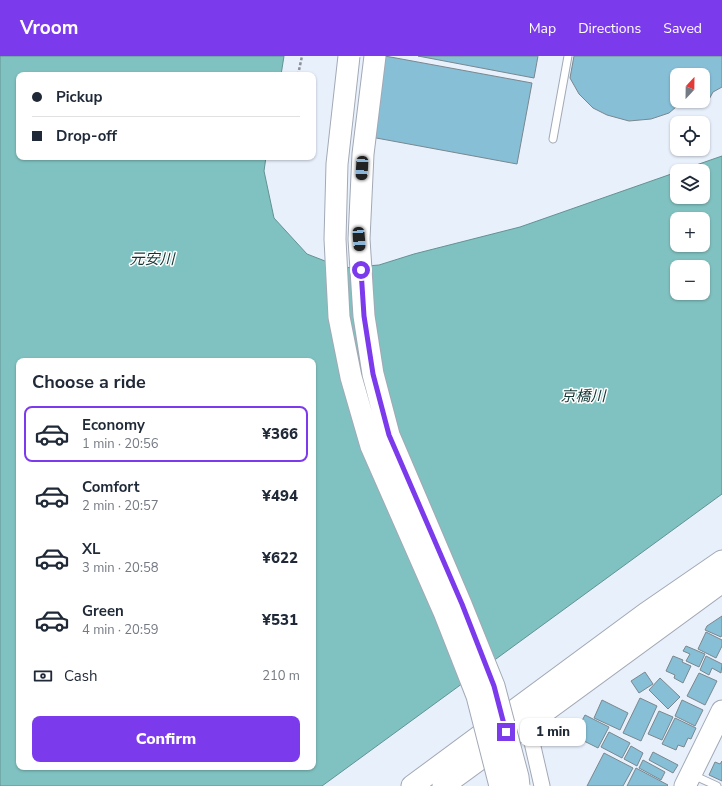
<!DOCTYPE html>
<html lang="en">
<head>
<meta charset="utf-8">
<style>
	body { margin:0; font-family:"Nunito Sans","Noto Sans JP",sans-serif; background:#f2f2f3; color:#1f2937; height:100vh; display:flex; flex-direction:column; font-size:15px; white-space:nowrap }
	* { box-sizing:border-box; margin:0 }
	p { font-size:13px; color:#747a83 }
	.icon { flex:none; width:22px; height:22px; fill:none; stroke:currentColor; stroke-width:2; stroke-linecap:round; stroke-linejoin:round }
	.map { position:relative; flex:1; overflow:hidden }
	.sheet { position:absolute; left:16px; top:302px; width:300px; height:412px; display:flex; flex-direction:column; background:#fff; border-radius:8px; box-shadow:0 1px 3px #0004 }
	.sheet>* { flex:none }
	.banner { position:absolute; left:16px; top:16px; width:300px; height:88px; border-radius:8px; box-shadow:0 1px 3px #0004; display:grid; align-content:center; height:88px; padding:0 16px; background:#fff }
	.needle { width:26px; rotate:22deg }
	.buttons { position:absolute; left:670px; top:12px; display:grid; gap:8px }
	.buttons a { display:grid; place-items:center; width:40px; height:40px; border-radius:8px; background:#fff; box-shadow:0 1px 3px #0004; font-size:20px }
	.end { position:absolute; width:18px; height:18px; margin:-9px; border:5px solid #7c3aed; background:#fff; box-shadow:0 0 0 2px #fff }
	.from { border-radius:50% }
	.bubble { position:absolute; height:28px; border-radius:8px; background:#fff; box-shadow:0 1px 3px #0004; font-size:13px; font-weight:800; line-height:28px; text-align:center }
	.car { position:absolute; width:12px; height:24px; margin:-12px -6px; border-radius:5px; box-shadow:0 0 3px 1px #0007; background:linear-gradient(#222 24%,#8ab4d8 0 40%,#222 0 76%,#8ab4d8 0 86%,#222 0) }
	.banner b { display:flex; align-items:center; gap:14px; height:38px; font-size:15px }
	.banner b+b { border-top:1px solid #e0e1e3 }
	.banner i { width:10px; height:10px; background:#1f2937 }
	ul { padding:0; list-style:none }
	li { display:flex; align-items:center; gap:12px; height:56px; margin:0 8px 6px; padding:0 8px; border:2px solid transparent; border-radius:8px }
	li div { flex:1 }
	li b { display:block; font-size:15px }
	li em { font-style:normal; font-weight:800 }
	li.current { border-color:#7c3aed }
	li>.icon { width:36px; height:36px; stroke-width:1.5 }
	h2 { padding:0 16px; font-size:18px; line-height:48px }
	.pay { display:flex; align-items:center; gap:10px; height:44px; padding:0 16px; font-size:15px }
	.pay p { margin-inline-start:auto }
	.cta { display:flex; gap:8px; margin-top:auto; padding:8px 16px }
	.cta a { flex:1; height:46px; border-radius:8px; background:#7c3aed; color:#fff; font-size:16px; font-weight:800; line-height:46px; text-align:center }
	header { display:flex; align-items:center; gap:24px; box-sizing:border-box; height:56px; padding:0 20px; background:#7c3aed; color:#fff }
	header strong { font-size:19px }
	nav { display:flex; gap:22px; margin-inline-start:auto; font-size:14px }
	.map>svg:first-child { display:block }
</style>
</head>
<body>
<header>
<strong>Vroom</strong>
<nav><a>Map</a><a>Directions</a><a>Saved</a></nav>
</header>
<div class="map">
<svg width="722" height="730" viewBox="0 0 722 730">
	<rect width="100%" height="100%" fill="#e8f0fc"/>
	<path fill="#80c2c1" stroke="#639292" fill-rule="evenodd" d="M 0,0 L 284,0 L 281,19 L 19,19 L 19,101 L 266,101 L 264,115 L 274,162 L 307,198 L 343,212 L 379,209 L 414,198 L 520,171 L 677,116 L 677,141 L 703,141 L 703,115 L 679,115 L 722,100 L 722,438 L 322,730 L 0,730 ZM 677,163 L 703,163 L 703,189 L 677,189 ZM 677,211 L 703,211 L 703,237 L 677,237 ZM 19,305 L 313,305 L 313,711 L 19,711 Z"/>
	<path fill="#87bfd7" stroke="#7a878d" d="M 385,0 L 532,27 L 517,108 L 360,79 Z
		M 418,0 L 538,0 L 534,22 Z
		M 574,0 L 722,0 L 722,31 L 713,36 L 706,49 L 699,45 L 703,45 L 703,19 L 677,19 L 677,45 L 683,45 L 669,57 L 651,63 L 629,65 L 607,59 L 593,52 L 579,38 L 570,22 Z
		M 722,560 L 722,579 L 721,581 L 705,574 L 707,570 Z
		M 706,576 L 722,584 L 722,590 L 716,602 L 698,593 Z
		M 686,590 L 705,598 L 699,611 L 686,605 L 690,598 L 683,595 Z
		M 673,600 L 683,604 L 682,606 L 691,610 L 683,627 L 674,622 L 675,619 L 666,615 Z
		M 706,600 L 722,608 L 721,617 L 712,612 L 709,619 L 700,614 Z
		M 645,616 L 653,628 L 639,637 L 631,625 Z
		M 699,617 L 717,625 L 705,649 L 687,640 Z
		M 660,622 L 680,641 L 668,653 L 649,634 Z
		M 640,642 L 657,650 L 641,685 L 623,677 Z
		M 602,644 L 628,657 L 620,674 L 594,662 Z
		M 682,644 L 703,654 L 695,670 L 675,660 Z
		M 659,655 L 673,661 L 662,684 L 648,678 Z
		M 585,659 L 609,671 L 598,692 L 574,680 Z
		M 675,662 L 696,672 L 691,683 L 688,682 L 684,691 L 678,689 L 676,694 L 662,688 Z
		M 609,676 L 630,687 L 622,702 L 601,691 Z
		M 631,690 L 643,697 L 637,710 L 624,703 Z
		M 653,696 L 678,709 L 673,717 L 649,704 Z
		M 604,697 L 633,712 L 623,730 L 587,730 Z
		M 643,704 L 665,716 L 661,724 L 639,712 Z
		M 722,705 L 722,725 L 709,719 L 715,706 L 720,708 Z
		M 636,712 L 668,729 L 667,730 L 627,730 Z"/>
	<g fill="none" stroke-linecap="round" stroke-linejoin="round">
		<g stroke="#a2a9b5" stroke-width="9">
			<path id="lane" d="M 553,83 L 568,0
				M 693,719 L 717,730"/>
		</g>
		<g stroke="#a2a9b5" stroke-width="17">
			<path id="street" d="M 526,660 L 542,730"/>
		</g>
		<g stroke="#a2a9b5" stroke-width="23">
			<path id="secondary" d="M 412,730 L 645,558 L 722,505
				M 443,730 L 722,526
				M 685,730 L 722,655"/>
		</g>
		<path stroke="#8a8f98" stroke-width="2.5" stroke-dasharray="3 2" stroke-linecap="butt" d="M 298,19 L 302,0"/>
		<use href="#lane" stroke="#fff" stroke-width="7"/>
		<use href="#street" stroke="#fff" stroke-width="15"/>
		<use href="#secondary" stroke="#fff" stroke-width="21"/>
		<g stroke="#a2a9b5" stroke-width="23" stroke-linecap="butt">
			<path id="secondary-bridge" d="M 349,0 L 337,108 L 335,183 L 339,261 L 351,321 L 371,390 L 444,556 L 477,640 L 500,730
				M 375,0 L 363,98 L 359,183 L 364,260 L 373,318 L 389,379 L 461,548 L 494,630 L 518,721 L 519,730"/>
		</g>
		<use href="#secondary-bridge" stroke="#fff" stroke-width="21"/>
	</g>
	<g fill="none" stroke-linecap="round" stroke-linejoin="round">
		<path stroke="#7c3aed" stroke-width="5" d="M 361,214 L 364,260 L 373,318 L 389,379 L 462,548 L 494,630 L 506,676"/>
	</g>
	<g text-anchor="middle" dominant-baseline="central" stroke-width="3" stroke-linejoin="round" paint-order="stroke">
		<g font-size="15" font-style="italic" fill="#133434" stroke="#fff">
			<text x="152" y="203">元安川</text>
			<text x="583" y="340">京橋川</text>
		</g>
	</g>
</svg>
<div class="buttons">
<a><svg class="needle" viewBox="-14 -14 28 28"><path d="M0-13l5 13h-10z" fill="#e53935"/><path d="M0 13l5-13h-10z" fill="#747a83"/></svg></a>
<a><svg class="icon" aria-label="locate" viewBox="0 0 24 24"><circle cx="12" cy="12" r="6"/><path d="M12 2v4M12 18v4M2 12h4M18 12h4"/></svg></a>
<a><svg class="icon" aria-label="layers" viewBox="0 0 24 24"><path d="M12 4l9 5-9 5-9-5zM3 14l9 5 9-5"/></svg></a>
<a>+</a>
<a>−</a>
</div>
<i class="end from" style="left:361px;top:214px"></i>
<i class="end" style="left:506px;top:676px"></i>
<div class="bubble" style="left:520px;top:662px;width:66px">1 min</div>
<i class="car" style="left:362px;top:112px;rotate:183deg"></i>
<i class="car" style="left:359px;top:183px;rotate:176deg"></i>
<div class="banner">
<b><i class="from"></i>Pickup</b>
<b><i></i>Drop-off</b>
</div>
<section class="sheet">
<h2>Choose a ride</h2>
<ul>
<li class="current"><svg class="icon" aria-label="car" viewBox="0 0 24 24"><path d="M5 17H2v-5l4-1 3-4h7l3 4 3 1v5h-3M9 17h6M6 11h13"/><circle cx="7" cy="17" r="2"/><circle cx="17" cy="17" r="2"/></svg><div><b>Economy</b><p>1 min · 20:56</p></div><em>¥366</em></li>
<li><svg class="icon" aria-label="car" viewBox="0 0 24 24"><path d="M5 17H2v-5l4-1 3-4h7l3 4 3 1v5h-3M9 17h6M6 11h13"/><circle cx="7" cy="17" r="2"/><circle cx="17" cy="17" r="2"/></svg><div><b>Comfort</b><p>2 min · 20:57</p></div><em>¥494</em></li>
<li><svg class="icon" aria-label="car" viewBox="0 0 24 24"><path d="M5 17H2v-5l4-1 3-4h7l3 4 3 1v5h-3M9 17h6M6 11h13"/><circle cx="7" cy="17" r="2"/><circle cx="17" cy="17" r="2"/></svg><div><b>XL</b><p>3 min · 20:58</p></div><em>¥622</em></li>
<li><svg class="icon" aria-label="car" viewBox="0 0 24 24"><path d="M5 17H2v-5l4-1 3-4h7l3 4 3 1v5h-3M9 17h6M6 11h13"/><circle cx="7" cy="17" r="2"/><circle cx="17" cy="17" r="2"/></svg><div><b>Green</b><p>4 min · 20:59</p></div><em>¥531</em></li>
</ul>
<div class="pay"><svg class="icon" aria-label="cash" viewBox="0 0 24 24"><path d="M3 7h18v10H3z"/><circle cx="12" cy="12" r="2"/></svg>Cash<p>210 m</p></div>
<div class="cta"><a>Confirm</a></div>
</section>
</div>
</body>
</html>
